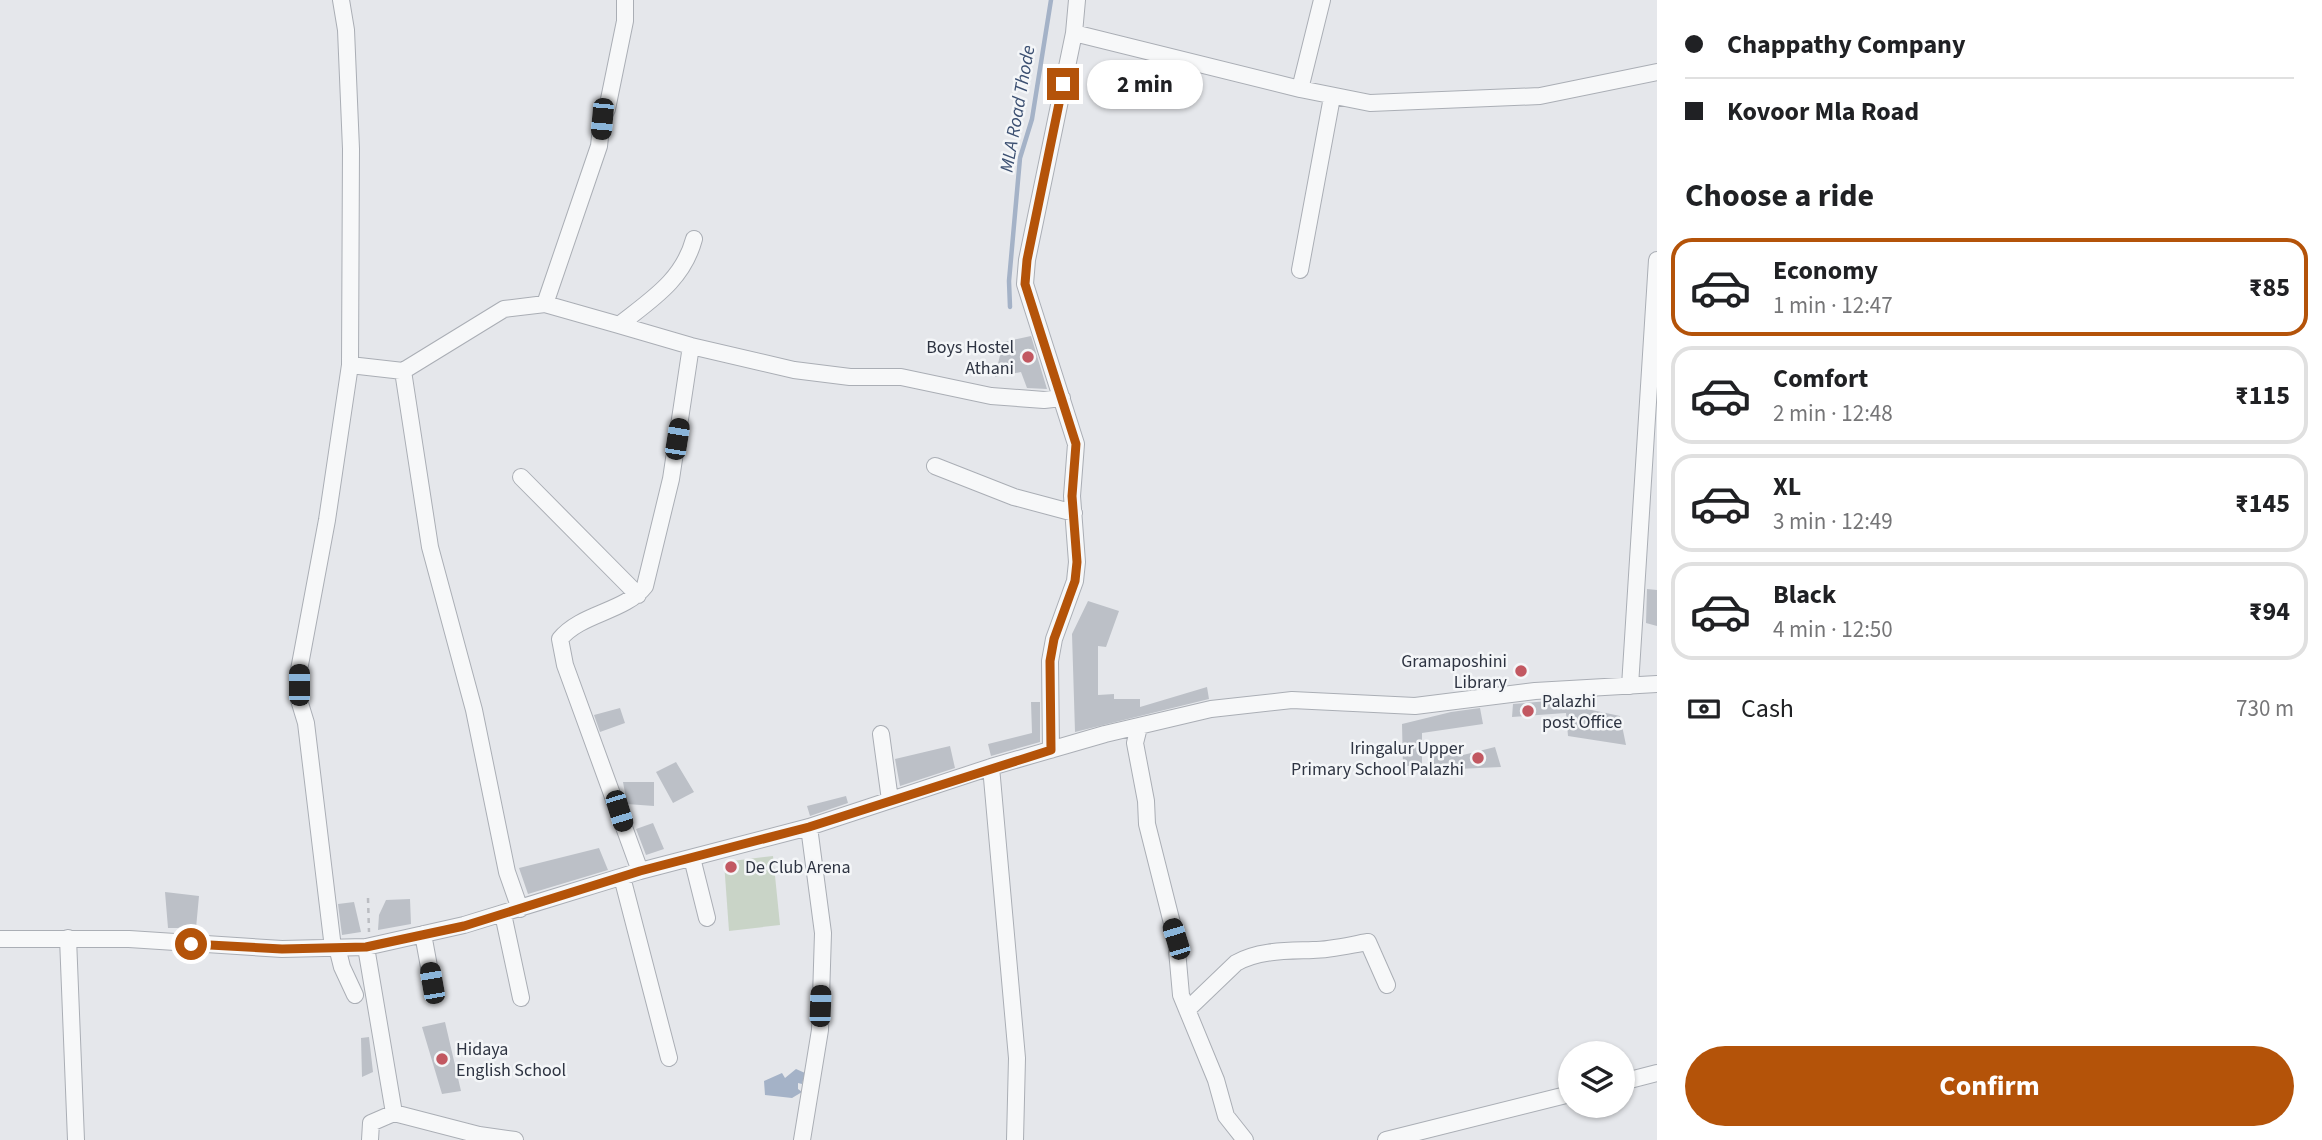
<!DOCTYPE html>
<html lang="en">
<head>
<meta charset="utf-8">
<style>
	body { margin:0; font-family:"Source Sans 3",sans-serif; background:#f6f6f6; color:#202124; height:100vh; display:flex; flex-direction:column; font-size:26px; white-space:nowrap }
	* { box-sizing:border-box; margin:0 }
	p { font-size:23px; color:#757577 }
	.icon { flex:none; width:38px; height:38px; fill:none; stroke:currentColor; stroke-width:2; stroke-linecap:round; stroke-linejoin:round }
	.map { position:relative; flex:1; overflow:hidden }
	.panel { display:flex; flex-direction:column; background:#fff; width:665px }
	.panel>* { flex:none }
	.hud { display:grid; align-content:center; height:154px; padding:0 28px; background:#fff }
	.tools { position:absolute; left:1558px; top:1041px; display:grid; gap:14px }
	.tools a { display:grid; place-items:center; width:77px; height:77px; border-radius:50%; background:#fff; box-shadow:0 2px 5px #0004; font-size:35px }
	.end { position:absolute; width:32px; height:32px; margin:-16px; border:9px solid #b45309; background:#fff; box-shadow:0 0 0 4px #fff }
	.from { border-radius:50% }
	.bubble { position:absolute; height:49px; border-radius:24px; background:#fff; box-shadow:0 2px 5px #0004; font-size:23px; font-weight:700; line-height:49px; text-align:center }
	.car { position:absolute; width:21px; height:42px; margin:-21px -10px; border-radius:9px; box-shadow:0 0 5px 2px #0007; background:linear-gradient(#222 24%,#8ab4d8 0 40%,#222 0 76%,#8ab4d8 0 86%,#222 0) }
	.hud b { display:flex; align-items:center; gap:24px; height:66px; font-size:26px }
	.hud b+b { border-top:2px solid #e0e0e0 }
	.hud i { width:18px; height:18px; background:#202124 }
	ul { padding:0; list-style:none }
	li { display:flex; align-items:center; gap:21px; height:98px; margin:0 14px 10px; padding:0 14px; border:4px solid #e0e0e0; border-radius:21px }
	li div { flex:1 }
	li b { display:block; font-size:26px }
	li em { font-style:normal; font-weight:700 }
	li.current { border-color:#b45309 }
	li>.icon { width:63px; height:63px; stroke-width:1.5 }
	h2 { padding:0 28px; font-size:32px; line-height:84px }
	.pay { display:flex; align-items:center; gap:18px; height:77px; padding:0 28px; font-size:26px }
	.pay p { margin-inline-start:auto }
	.button { display:flex; gap:14px; margin-top:auto; padding:14px 28px }
	.button a { flex:1; height:80px; border-radius:42px; background:#b45309; color:#fff; font-size:28px; font-weight:700; line-height:80px; text-align:center }
	main { display:flex; flex:1; min-height:0 }
	.map>svg:first-child { display:block }
</style>
</head>
<body>
<main>
<div class="map">
<svg width="1657" height="1140" viewBox="0 0 1657 1140">
	<rect width="100%" height="100%" fill="#e5e7eb"/>
	<path fill="#c9d4c7" d="M 773,856 L 780,925 L 729,931 L 724,862 Z"/>
	<path fill="#a4b2c7" d="M 796,1069 L 805,1073 L 802,1084 L 798,1083 L 798,1089 L 802,1092 L 792,1098 L 765,1095 L 764,1081 L 782,1073 L 785,1078 Z"/>
	<g fill="none" stroke-linecap="round" stroke-linejoin="round">
		<path stroke="#a4b2c7" stroke-width="4.5" d="M 1010,307 L 1009,281 L 1020,158 L 1032,119 L 1051,0"/>
	</g>
	<path fill="#bcc0c7" d="M 1031,336 L 1047,389 L 1027,388 L 1021,372 L 995,377 L 1003,342 Z
		M 1647,589 L 1657,590 L 1657,626 L 1646,623 Z
		M 1088,601 L 1119,611 L 1106,647 L 1098,646 L 1098,695 L 1114,694 L 1114,699 L 1140,699 L 1140,707 L 1207,687 L 1209,699 L 1075,732 L 1072,634 Z
		M 1549,701 L 1620,716 L 1626,745 L 1568,736 L 1566,713 L 1512,717 L 1513,704 Z
		M 1031,702 L 1040,702 L 1040,742 L 991,756 L 988,744 L 1032,733 Z
		M 620,708 L 625,723 L 600,732 L 594,715 Z
		M 1480,708 L 1483,724 L 1422,733 L 1422,763 L 1403,767 L 1402,724 L 1451,712 Z
		M 950,746 L 955,768 L 900,786 L 895,759 Z
		M 1495,747 L 1501,767 L 1435,770 L 1433,755 L 1463,755 Z
		M 676,762 L 694,792 L 673,803 L 656,772 Z
		M 623,782 L 654,782 L 654,806 L 627,804 Z
		M 846,796 L 848,803 L 810,816 L 807,806 Z
		M 653,823 L 664,849 L 646,855 L 636,829 Z
		M 599,848 L 608,870 L 528,894 L 519,868 Z
		M 165,892 L 199,896 L 196,928 L 168,928 Z
		M 410,899 L 411,924 L 378,930 L 379,915 L 386,900 Z
		M 354,902 L 361,932 L 342,935 L 338,904 Z
		M 445,1022 L 461,1091 L 442,1094 L 422,1027 Z
		M 369,1037 L 373,1072 L 362,1077 L 361,1038 Z"/>
	<g fill="none" stroke-linecap="round" stroke-linejoin="round">
		<g stroke="#aaaeb5" stroke-width="18">
			<path id="minor" d="M 1074,33 L 1300,89 L 1370,103 L 1540,96 L 1657,72
				M 1300,89 L 1322,0
				M 694,239 C 683,280 652,299 619,325 L 691,346 L 794,370 L 850,377 L 901,377 L 991,396 L 1044,400 L 1062,398
				M 1300,270 L 1332,97
				M 619,325 L 545,304 L 599,146 L 602,119 L 607,109 L 625,21 L 625,0
				M 350,365 L 403,371 L 430,547 L 474,710 L 507,872 L 520,909
				M 403,371 L 504,309 L 545,304
				M 935,466 L 1014,497 L 1074,513
				M 521,477 L 638,595
				M 1630,686 L 1657,260
				M 1139,727 L 1135,743 L 1146,801 L 1147,824 L 1176,939 L 1181,995 L 1216,1080 L 1226,1116 L 1245,1140
				M 881,734 L 890,800
				M 1051,750 L 1050,661 L 1054,639 L 1075,581 L 1077,562 L 1072,496 L 1076,444 L 1025,284 L 1027,260 L 1074,33 L 1077,0
				M 991,767 L 1017,1058 L 1015,1140
				M 692,858 L 707,918
				M 640,871 L 565,665 L 560,639 C 581,613 625,612 645,586 L 671,479 L 691,346
				M 622,877 L 669,1058
				M 503,914 L 521,998
				M 423,934 L 432,983
				M 68,938 L 76,1140
				M 0,939 L 129,939 L 282,949 L 366,947 L 464,925 L 640,871 L 809,827 L 991,767 L 1105,734 L 1211,709 L 1292,700 L 1415,706 L 1535,691 L 1657,684
				M 337,947 L 342,967 L 355,995
				M 366,947 L 394,1113 L 479,1135 L 515,1140
				M 333,948 L 306,723 L 299,700 L 299,670 L 327,520 L 350,365 L 351,149 L 346,30 L 341,0
				M 1187,1010 L 1236,963 C 1259,950 1287,951 1313,950 C 1331,950 1350,945 1368,942 L 1387,985
				M 1622,1082 L 1657,1073
				M 370,1140 L 371,1123 L 394,1113
				M 802,1140 L 820,1030 L 823,933 L 809,827
				M 1386,1140 L 1570,1094"/>
		</g>
		<path stroke="#bbbdc2" stroke-width="2.5" stroke-dasharray="5 5" stroke-linecap="butt" d="M 368,898 L 369,932"/>
		<use href="#minor" stroke="#f7f8f9" stroke-width="16"/>
	</g>
	<g fill="none" stroke-linecap="round" stroke-linejoin="round">
		<path stroke="#b45309" stroke-width="9" d="M 191,944 L 282,949 L 366,947 L 464,926 L 640,871 L 809,827 L 1051,750 L 1050,661 L 1054,639 L 1075,581 L 1077,562 L 1072,496 L 1076,444 L 1025,284 L 1027,260 L 1063,84"/>
	</g>
	<g fill="#c25861" stroke="#f4f6f8" stroke-width="2.5">
		<circle cx="1028" cy="357" r="7"/>
		<circle cx="1521" cy="671" r="7"/>
		<circle cx="1528" cy="711" r="7"/>
		<circle cx="1478" cy="758" r="7"/>
		<circle cx="731" cy="867" r="7"/>
		<circle cx="442" cy="1059" r="7"/>
	</g>
	<g text-anchor="middle" dominant-baseline="central" stroke-width="5" stroke-linejoin="round" paint-order="stroke">
		<g font-size="18" fill="#2e3442" stroke="#f4f6f8" text-anchor="end">
			<text x="1014" y="347">Boys Hostel<tspan x="1014" dy="21">Athani</tspan></text>
			<text x="1507" y="661">Gramaposhini<tspan x="1507" dy="21">Library</tspan></text>
			<text x="1542" y="701" text-anchor="start">Palazhi<tspan x="1542" dy="21">post Office</tspan></text>
			<text x="1464" y="748">Iringalur Upper<tspan x="1464" dy="21">Primary School Palazhi</tspan></text>
			<text x="745" y="867" text-anchor="start">De Club Arena</text>
			<text x="456" y="1049" text-anchor="start">Hidaya<tspan x="456" dy="21">English School</tspan></text>
		</g>
		<g font-size="19" font-style="italic" fill="#3c5072" stroke="#f4f6f8">
			<text transform="translate(1018 109) rotate(-80)">MLA Road Thode</text>
		</g>
	</g>
</svg>
<div class="tools">
<a><svg class="icon" aria-label="layers" viewBox="0 0 24 24"><path d="M12 4l9 5-9 5-9-5zM3 14l9 5 9-5"/></svg></a>
</div>
<i class="end from" style="left:191px;top:944px"></i>
<i class="end" style="left:1063px;top:84px"></i>
<div class="bubble" style="left:1087px;top:60px;width:116px">2 min</div>
<i class="car" style="left:602px;top:119px;rotate:185deg"></i>
<i class="car" style="left:677px;top:439px;rotate:9deg"></i>
<i class="car" style="left:299px;top:685px;rotate:0deg"></i>
<i class="car" style="left:619px;top:811px;rotate:163deg"></i>
<i class="car" style="left:1176px;top:939px;rotate:343deg"></i>
<i class="car" style="left:432px;top:983px;rotate:350deg"></i>
<i class="car" style="left:820px;top:1006px;rotate:2deg"></i>
</div>
<section class="panel">
<div class="hud">
<b><i class="from"></i>Chappathy Company</b>
<b><i></i>Kovoor Mla Road</b>
</div>
<h2>Choose a ride</h2>
<ul>
<li class="current"><svg class="icon" aria-label="car" viewBox="0 0 24 24"><path d="M5 17H2v-5l4-1 3-4h7l3 4 3 1v5h-3M9 17h6M6 11h13"/><circle cx="7" cy="17" r="2"/><circle cx="17" cy="17" r="2"/></svg><div><b>Economy</b><p>1 min · 12:47</p></div><em>₹85</em></li>
<li><svg class="icon" aria-label="car" viewBox="0 0 24 24"><path d="M5 17H2v-5l4-1 3-4h7l3 4 3 1v5h-3M9 17h6M6 11h13"/><circle cx="7" cy="17" r="2"/><circle cx="17" cy="17" r="2"/></svg><div><b>Comfort</b><p>2 min · 12:48</p></div><em>₹115</em></li>
<li><svg class="icon" aria-label="car" viewBox="0 0 24 24"><path d="M5 17H2v-5l4-1 3-4h7l3 4 3 1v5h-3M9 17h6M6 11h13"/><circle cx="7" cy="17" r="2"/><circle cx="17" cy="17" r="2"/></svg><div><b>XL</b><p>3 min · 12:49</p></div><em>₹145</em></li>
<li><svg class="icon" aria-label="car" viewBox="0 0 24 24"><path d="M5 17H2v-5l4-1 3-4h7l3 4 3 1v5h-3M9 17h6M6 11h13"/><circle cx="7" cy="17" r="2"/><circle cx="17" cy="17" r="2"/></svg><div><b>Black</b><p>4 min · 12:50</p></div><em>₹94</em></li>
</ul>
<div class="pay"><svg class="icon" aria-label="cash" viewBox="0 0 24 24"><path d="M3 7h18v10H3z"/><circle cx="12" cy="12" r="2"/></svg>Cash<p>730 m</p></div>
<div class="button"><a>Confirm</a></div>
</section>
</main>
</body>
</html>
